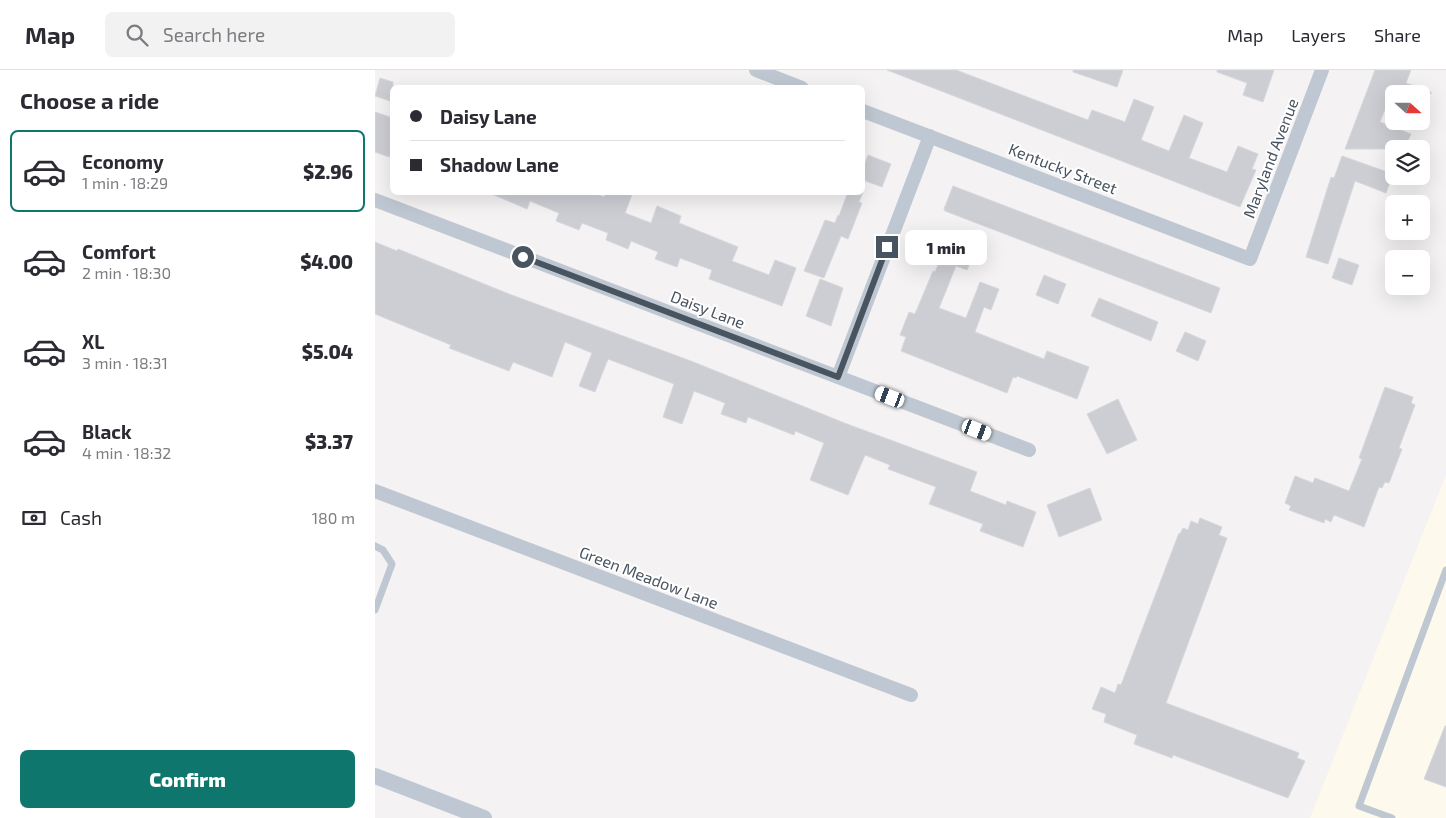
<!DOCTYPE html>
<html lang="en">
<head>
<meta charset="utf-8">
<style>
	body { margin:0; font-family:"Exo 2",sans-serif; background:#f2f2f3; color:#2b2b33; height:100vh; display:flex; flex-direction:column; font-size:19px; white-space:nowrap }
	* { box-sizing:border-box; margin:0 }
	p { font-size:16px; color:#7c7c81 }
	.icon { flex:none; width:28px; height:28px; fill:none; stroke:currentColor; stroke-width:2; stroke-linecap:round; stroke-linejoin:round }
	.map { position:relative; flex:1; overflow:hidden }
	.drawer { display:flex; flex-direction:column; background:#fff; width:375px }
	.drawer>* { flex:none }
	.guide { position:absolute; left:15px; top:15px; width:475px; height:110px; border-radius:8px; box-shadow:0 5px 20px #0002; display:grid; align-content:center; height:110px; padding:0 20px; background:#fff }
	.needle { width:32px; rotate:111deg }
	.tools { position:absolute; left:1010px; top:15px; display:grid; gap:10px }
	.tools a { display:grid; place-items:center; width:45px; height:45px; border-radius:8px; background:#fff; box-shadow:0 5px 20px #0002; font-size:25px }
	.end { position:absolute; width:22px; height:22px; margin:-11px; border:6px solid #495461; background:#fff; box-shadow:0 0 0 2px #fff }
	.from { border-radius:50% }
	.bubble { position:absolute; height:35px; border-radius:8px; background:#fff; box-shadow:0 5px 20px #0002; font-size:16px; font-weight:800; line-height:35px; text-align:center }
	.car { position:absolute; width:15px; height:30px; margin:-15px -8px; border-radius:6px; box-shadow:0 0 4px 1px #0007; background:linear-gradient(#fff 24%,#345 0 40%,#fff 0 76%,#345 0 86%,#fff 0) }
	.guide b { display:flex; align-items:center; gap:18px; height:48px; font-size:19px }
	.guide b+b { border-top:1px solid #e1e1e2 }
	.guide i { width:12px; height:12px; background:#2b2b33 }
	ul { padding:0; list-style:none }
	li { display:flex; align-items:center; gap:15px; height:82px; margin:0 10px 8px; padding:0 10px; border:2px solid transparent; border-radius:8px }
	li div { flex:1 }
	li b { display:block; font-size:19px }
	li em { font-style:normal; font-weight:800 }
	li.current { border-color:#0f766e }
	li>.icon { width:45px; height:45px; stroke-width:1.5 }
	h2 { padding:0 20px; font-size:22px; line-height:60px }
	.pay { display:flex; align-items:center; gap:12px; height:55px; padding:0 20px; font-size:19px }
	.pay p { margin-inline-start:auto }
	.cta { display:flex; gap:10px; margin-top:auto; padding:10px 20px }
	.cta a { flex:1; height:58px; border-radius:8px; background:#0f766e; color:#fff; font-size:20px; font-weight:800; line-height:58px; text-align:center }
	header { display:flex; align-items:center; gap:30px; box-sizing:border-box; height:70px; padding:0 25px; background:#fff; border-bottom:1px solid #e1e1e2 }
	header strong { font-size:24px }
	nav { display:flex; gap:28px; margin-inline-start:auto; font-size:18px }
	.search { width:350px; height:45px; background:#f2f2f3; display:flex; align-items:center; gap:12px; box-sizing:border-box; padding:0 18px; border-radius:8px; color:#7c7c81; font-size:19px }
	main { display:flex; flex:1; min-height:0 }
	.map>svg:first-child { display:block }
</style>
</head>
<body>
<header>
<strong>Map</strong>
<div class="search"><svg class="icon" aria-label="search" viewBox="0 0 24 24"><circle cx="10" cy="10" r="6"/><path d="M15 15l6 6"/></svg>Search here</div>
<nav><a>Map</a><a>Layers</a><a>Share</a></nav>
</header>
<main>
<section class="drawer">
<h2>Choose a ride</h2>
<ul>
<li class="current"><svg class="icon" aria-label="car" viewBox="0 0 24 24"><path d="M5 17H2v-5l4-1 3-4h7l3 4 3 1v5h-3M9 17h6M6 11h13"/><circle cx="7" cy="17" r="2"/><circle cx="17" cy="17" r="2"/></svg><div><b>Economy</b><p>1 min · 18:29</p></div><em>$2.96</em></li>
<li><svg class="icon" aria-label="car" viewBox="0 0 24 24"><path d="M5 17H2v-5l4-1 3-4h7l3 4 3 1v5h-3M9 17h6M6 11h13"/><circle cx="7" cy="17" r="2"/><circle cx="17" cy="17" r="2"/></svg><div><b>Comfort</b><p>2 min · 18:30</p></div><em>$4.00</em></li>
<li><svg class="icon" aria-label="car" viewBox="0 0 24 24"><path d="M5 17H2v-5l4-1 3-4h7l3 4 3 1v5h-3M9 17h6M6 11h13"/><circle cx="7" cy="17" r="2"/><circle cx="17" cy="17" r="2"/></svg><div><b>XL</b><p>3 min · 18:31</p></div><em>$5.04</em></li>
<li><svg class="icon" aria-label="car" viewBox="0 0 24 24"><path d="M5 17H2v-5l4-1 3-4h7l3 4 3 1v5h-3M9 17h6M6 11h13"/><circle cx="7" cy="17" r="2"/><circle cx="17" cy="17" r="2"/></svg><div><b>Black</b><p>4 min · 18:32</p></div><em>$3.37</em></li>
</ul>
<div class="pay"><svg class="icon" aria-label="cash" viewBox="0 0 24 24"><path d="M3 7h18v10H3z"/><circle cx="12" cy="12" r="2"/></svg>Cash<p>180 m</p></div>
<div class="cta"><a>Confirm</a></div>
</section>
<div class="map">
<svg width="1071" height="748" viewBox="0 0 1071 748">
	<rect width="100%" height="100%" fill="#f4f2f2"/>
	<path fill="#fdfaed" d="M 1071,405 L 1071,748 L 935,748 Z"/>
	<path fill="#ccced4" stroke="#d6d8dd" d="M 512,0 L 581,0 L 713,50 L 717,40 L 750,52 L 759,29 L 779,37 L 766,70 L 794,81 L 809,45 L 828,53 L 814,88 L 852,102 L 863,76 L 883,84 L 877,99 L 881,100 L 865,137 Z
		M 698,0 L 748,0 L 742,17 L 698,2 Z
		M 842,0 L 899,0 L 888,32 L 868,25 L 872,13 L 842,2 Z
		M 1000,0 L 1036,0 L 1031,13 L 1056,22 L 1056,24 L 1016,24 L 1005,52 L 1036,64 L 1029,79 L 970,79 Z
		M 5,8 L 18,12 L 18,32 L 0,26 Z
		M 0,42 L 18,48 L 18,78 L 14,87 L 0,82 Z
		M 493,85 L 516,94 L 507,117 L 488,110 L 488,99 Z
		M 967,86 L 1018,104 L 1011,123 L 980,111 L 953,194 L 931,187 L 956,107 L 959,108 Z
		M 578,116 L 845,218 L 836,243 L 570,141 L 569,139 Z
		M 112,122 L 217,122 L 229,127 L 231,122 L 258,122 L 250,143 L 276,153 L 282,136 L 306,146 L 304,153 L 363,177 L 357,191 L 394,205 L 400,190 L 421,198 L 407,236 L 334,209 L 337,200 L 305,188 L 302,197 L 280,189 L 283,182 L 256,171 L 253,179 L 231,170 L 233,163 L 207,153 L 204,160 L 181,151 L 184,143 L 155,131 L 152,139 Z
		M 473,122 L 488,122 L 484,132 L 487,133 L 473,169 L 466,166 L 449,208 L 429,201 L 450,150 L 460,153 L 463,145 L 464,146 Z
		M 573,171 L 600,182 L 592,200 L 581,196 L 564,238 L 591,248 L 605,212 L 624,219 L 616,240 L 609,237 L 600,262 L 669,289 L 672,281 L 714,297 L 702,329 L 642,306 L 641,308 L 638,307 L 632,323 L 526,281 L 531,267 L 525,265 L 534,242 L 540,244 L 558,201 L 560,202 Z
		M 0,172 L 22,181 L 23,179 L 134,224 L 316,291 L 472,354 L 602,402 L 595,421 L 631,435 L 632,431 L 661,442 L 648,477 L 605,461 L 608,454 L 554,434 L 561,417 L 513,399 L 515,395 L 490,385 L 473,425 L 435,410 L 449,373 L 420,361 L 419,365 L 373,347 L 371,353 L 346,344 L 350,333 L 319,321 L 307,354 L 288,347 L 299,314 L 233,289 L 220,322 L 204,316 L 217,283 L 190,272 L 177,307 L 138,292 L 134,301 L 74,278 L 76,275 L 0,244 Z
		M 964,188 L 984,195 L 977,215 L 957,208 Z
		M 669,205 L 691,214 L 683,234 L 661,225 Z
		M 445,209 L 468,218 L 456,256 L 431,246 Z
		M 724,228 L 783,252 L 776,271 L 716,246 Z
		M 810,262 L 831,271 L 823,291 L 801,281 Z
		M 1010,317 L 1038,327 L 1036,333 L 1040,335 L 1024,378 L 1027,379 L 1014,413 L 1010,412 L 1007,418 L 1004,417 L 989,457 L 959,445 L 956,452 L 950,449 L 949,453 L 914,440 L 916,436 L 910,433 L 920,406 L 938,413 L 940,408 L 974,421 L 987,389 L 984,388 Z
		M 743,329 L 762,370 L 732,384 L 712,344 Z
		M 715,418 L 727,450 L 684,467 L 672,435 Z
		M 825,448 L 847,457 L 844,465 L 852,468 L 791,633 L 924,683 L 922,688 L 930,691 L 913,728 L 798,685 L 797,688 L 759,674 L 762,665 L 729,652 L 731,644 L 717,639 L 726,617 L 740,623 L 743,614 L 746,615 L 804,463 L 805,464 L 808,458 L 813,460 L 816,451 L 823,454 Z
		M 1070,656 L 1071,656 L 1071,717 L 1049,709 Z"/>
	<g fill="none" stroke-linecap="round" stroke-linejoin="round">
		<path stroke="#bfc8d2" stroke-width="7" d="M 0,476 L 8,480 L 17,494 L 0,540
			M 1017,748 L 984,736 L 1071,500"/>
		<path stroke="#bfc8d2" stroke-width="14" d="M 381,0 L 427,18
			M 488,41 L 875,189 L 947,0
			M 0,130 L 654,380
			M 463,307 L 555,66
			M 0,421 L 536,625"/>
		<path stroke="#bfc8d2" stroke-width="16" d="M 0,706 L 109,748"/>
	</g>
	<g fill="none" stroke-linecap="round" stroke-linejoin="round">
		<path stroke="#495461" stroke-width="6" d="M 148,187 L 463,307 L 512,177"/>
	</g>
	<g text-anchor="middle" dominant-baseline="central" stroke-width="4" stroke-linejoin="round" paint-order="stroke">
		<g font-size="16" fill="#495461" stroke="#fff">
			<text transform="translate(895 88) rotate(-69)">Maryland Avenue</text>
			<text transform="translate(688 98) rotate(21)">Kentucky Street</text>
			<text transform="translate(333 239) rotate(21)">Daisy Lane</text>
			<text transform="translate(274 507) rotate(21)">Green Meadow Lane</text>
		</g>
	</g>
</svg>
<div class="tools">
<a><svg class="needle" viewBox="-14 -14 28 28"><path d="M0-13l5 13h-10z" fill="#e53935"/><path d="M0 13l5-13h-10z" fill="#7c7c81"/></svg></a>
<a><svg class="icon" aria-label="layers" viewBox="0 0 24 24"><path d="M12 4l9 5-9 5-9-5zM3 14l9 5 9-5"/></svg></a>
<a>+</a>
<a>−</a>
</div>
<i class="end from" style="left:148px;top:187px"></i>
<i class="end" style="left:512px;top:177px"></i>
<div class="bubble" style="left:530px;top:160px;width:82px">1 min</div>
<i class="car" style="left:515px;top:327px;rotate:291deg"></i>
<i class="car" style="left:602px;top:360px;rotate:111deg"></i>
<div class="guide">
<b><i class="from"></i>Daisy Lane</b>
<b><i></i>Shadow Lane</b>
</div>
</div>
</main>
</body>
</html>
